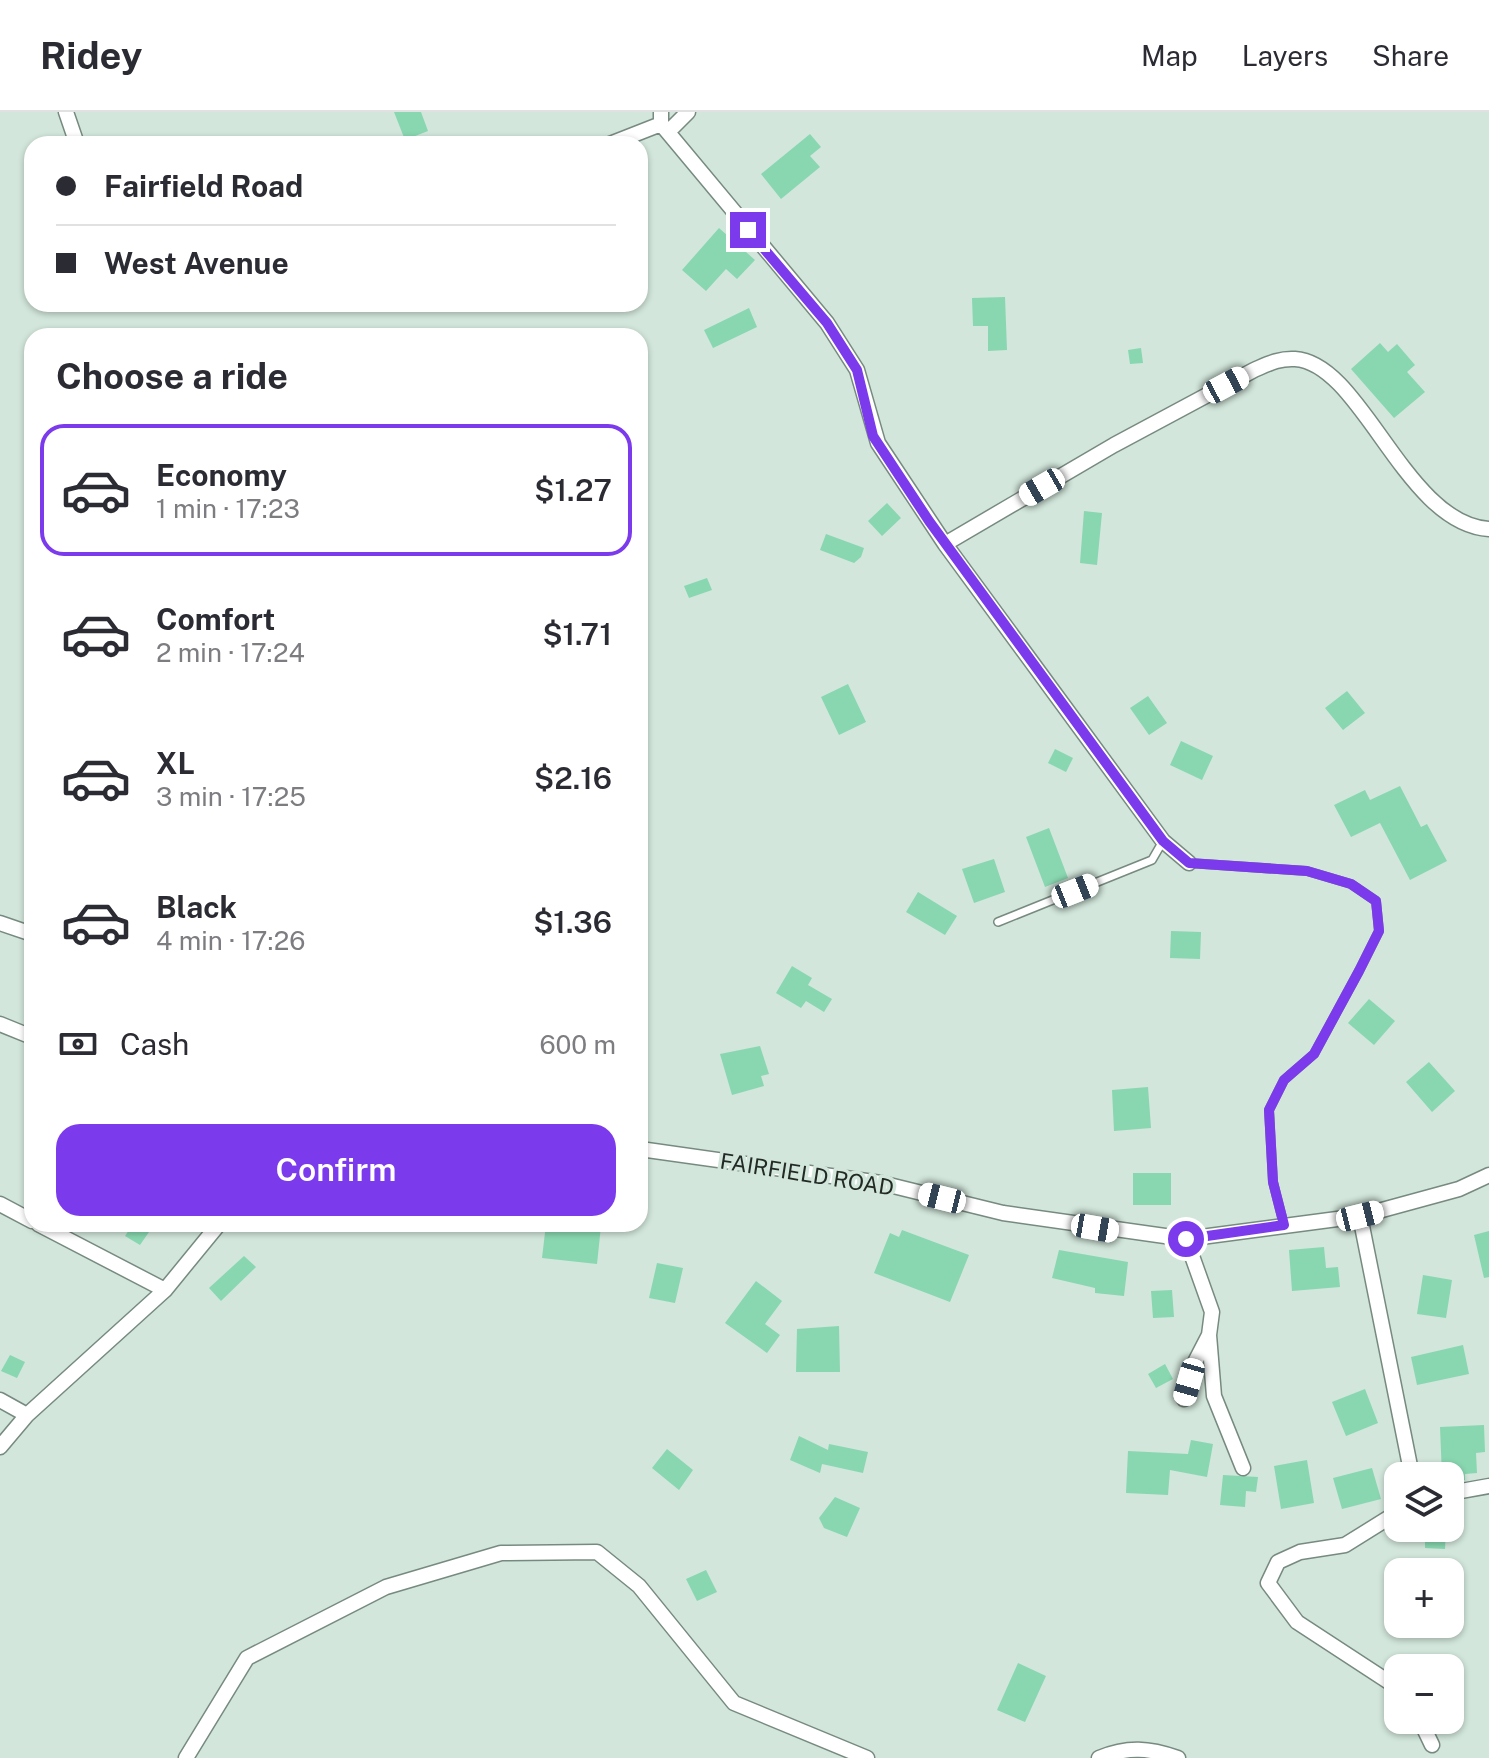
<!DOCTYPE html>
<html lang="en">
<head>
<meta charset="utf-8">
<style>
	body { margin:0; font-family:"Public Sans",sans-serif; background:#f2f2f3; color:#2b2b33; height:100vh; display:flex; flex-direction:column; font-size:30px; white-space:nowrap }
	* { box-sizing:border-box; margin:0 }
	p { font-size:26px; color:#7c7c81 }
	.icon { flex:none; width:44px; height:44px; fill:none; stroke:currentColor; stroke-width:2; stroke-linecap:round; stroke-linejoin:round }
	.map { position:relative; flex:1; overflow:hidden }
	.details { position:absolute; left:24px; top:216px; width:624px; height:904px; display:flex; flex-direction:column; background:#fff; border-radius:24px; box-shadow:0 2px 6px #0004 }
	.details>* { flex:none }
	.hud { position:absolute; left:24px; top:24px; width:624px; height:176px; border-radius:24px; box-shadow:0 2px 6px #0004; display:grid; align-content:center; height:176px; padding:0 32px; background:#fff }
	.tools { position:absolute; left:1384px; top:1350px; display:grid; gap:16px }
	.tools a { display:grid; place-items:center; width:80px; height:80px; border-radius:16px; background:#fff; box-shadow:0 2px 6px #0004; font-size:40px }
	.end { position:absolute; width:36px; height:36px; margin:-18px; border:10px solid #7c3aed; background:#fff; box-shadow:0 0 0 4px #fff }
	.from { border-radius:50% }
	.car { position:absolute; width:24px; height:48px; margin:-24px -12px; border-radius:10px; box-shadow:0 0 6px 2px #0007; background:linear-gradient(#fff 24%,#345 0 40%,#fff 0 76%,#345 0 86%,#fff 0) }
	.hud b { display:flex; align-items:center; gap:28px; height:76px; font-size:30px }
	.hud b+b { border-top:2px solid #e1e1e2 }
	.hud i { width:20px; height:20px; background:#2b2b33 }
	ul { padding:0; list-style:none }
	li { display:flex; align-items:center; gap:24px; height:132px; margin:0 16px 12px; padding:0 16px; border:4px solid transparent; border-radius:24px }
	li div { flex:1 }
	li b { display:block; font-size:30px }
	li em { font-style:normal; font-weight:600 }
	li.active { border-color:#7c3aed }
	li>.icon { width:72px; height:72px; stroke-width:1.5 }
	h2 { padding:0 32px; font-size:36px; line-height:96px }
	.pay { display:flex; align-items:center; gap:20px; height:88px; padding:0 32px; font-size:30px }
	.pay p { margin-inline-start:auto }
	.button { display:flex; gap:16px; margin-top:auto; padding:16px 32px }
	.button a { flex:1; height:92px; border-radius:24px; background:#7c3aed; color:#fff; font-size:32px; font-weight:600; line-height:92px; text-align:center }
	header { display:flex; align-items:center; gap:48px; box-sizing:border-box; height:112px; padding:0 40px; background:#fff; border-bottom:2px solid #e1e1e2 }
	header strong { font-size:38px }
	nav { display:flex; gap:44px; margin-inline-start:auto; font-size:28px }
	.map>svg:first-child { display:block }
</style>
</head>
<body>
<header>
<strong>Ridey</strong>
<nav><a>Map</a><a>Layers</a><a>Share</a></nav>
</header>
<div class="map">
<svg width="1489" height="1646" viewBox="0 0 1489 1646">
	<rect width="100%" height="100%" fill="#d2e6db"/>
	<path fill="#88d7b0" d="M 394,0 L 421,0 L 428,19 L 405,28 Z
		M 810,22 L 821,35 L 810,44 L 820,55 L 781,87 L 761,62 Z
		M 719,116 L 755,148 L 737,167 L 726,157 L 706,179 L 682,158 Z
		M 1005,185 L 1007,238 L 988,239 L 988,214 L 973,214 L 972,186 Z
		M 749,196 L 757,215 L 713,236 L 704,218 Z
		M 1380,231 L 1388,240 L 1397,232 L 1415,253 L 1407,260 L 1425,280 L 1394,306 L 1351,257 Z
		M 1141,236 L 1143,251 L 1130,252 L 1128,238 Z
		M 887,391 L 901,406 L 882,424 L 868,409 Z
		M 1084,399 L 1102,401 L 1097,453 L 1080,451 Z
		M 826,422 L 864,436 L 861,445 L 854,451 L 820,438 Z
		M 707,466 L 712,478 L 689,486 L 684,474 Z
		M 848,572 L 866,610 L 839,623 L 821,585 Z
		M 1347,579 L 1365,601 L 1343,618 L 1325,596 Z
		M 1148,584 L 1167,611 L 1149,623 L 1130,596 Z
		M 1181,629 L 1213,644 L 1202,668 L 1170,653 Z
		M 1055,637 L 1073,646 L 1066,660 L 1048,651 Z
		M 1400,674 L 1421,715 L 1427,712 L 1447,749 L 1410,768 L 1380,711 L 1351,725 L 1334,693 L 1365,678 L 1370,688 Z
		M 1049,716 L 1068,766 L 1045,775 L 1026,725 Z
		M 994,747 L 1005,780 L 974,791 L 962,757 Z
		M 918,780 L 957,804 L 945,823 L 906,800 Z
		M 1171,819 L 1201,820 L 1200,847 L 1170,846 Z
		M 792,854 L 812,866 L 808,873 L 832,887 L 824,900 L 806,889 L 801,896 L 776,881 Z
		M 1369,887 L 1395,909 L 1374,933 L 1348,911 Z
		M 760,934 L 769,962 L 761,964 L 764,974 L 732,983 L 720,942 Z
		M 1429,950 L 1455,979 L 1432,1000 L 1406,970 Z
		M 1148,975 L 1151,1016 L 1114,1019 L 1112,978 Z
		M 1133,1061 L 1171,1061 L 1171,1093 L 1133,1093 Z
		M 133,1112 L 149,1120 L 140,1133 L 125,1124 Z
		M 546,1112 L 601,1114 L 597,1152 L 542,1146 Z
		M 902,1118 L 969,1143 L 950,1190 L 874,1161 L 890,1121 L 899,1125 Z
		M 1489,1119 L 1489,1165 L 1484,1166 L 1474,1123 Z
		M 1324,1135 L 1326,1156 L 1338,1155 L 1340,1175 L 1292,1179 L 1289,1138 Z
		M 1059,1138 L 1128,1150 L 1124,1184 L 1095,1181 L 1095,1176 L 1052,1166 Z
		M 244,1144 L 256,1155 L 221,1189 L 209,1176 Z
		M 657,1151 L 683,1156 L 675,1191 L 649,1186 Z
		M 1423,1163 L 1452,1168 L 1446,1206 L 1417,1202 Z
		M 756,1169 L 782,1189 L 765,1212 L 780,1223 L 767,1241 L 725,1211 Z
		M 1172,1178 L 1174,1205 L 1153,1206 L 1151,1179 Z
		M 839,1214 L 840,1260 L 796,1260 L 797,1217 Z
		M 1463,1233 L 1469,1262 L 1417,1273 L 1411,1245 Z
		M 10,1243 L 25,1250 L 17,1266 L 1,1259 Z
		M 1165,1252 L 1173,1267 L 1156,1276 L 1148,1262 Z
		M 1365,1277 L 1378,1311 L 1346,1324 L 1332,1290 Z
		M 1484,1313 L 1485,1340 L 1476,1341 L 1477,1361 L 1465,1362 L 1465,1368 L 1450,1371 L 1450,1364 L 1442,1364 L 1440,1315 Z
		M 799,1324 L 828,1338 L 829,1332 L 868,1340 L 863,1361 L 822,1352 L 820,1361 L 790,1348 Z
		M 1191,1328 L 1213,1332 L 1207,1365 L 1170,1358 L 1168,1383 L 1126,1381 L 1128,1339 L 1188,1342 Z
		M 667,1337 L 693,1358 L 679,1378 L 652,1356 Z
		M 1307,1348 L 1314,1391 L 1281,1397 L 1274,1354 Z
		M 1372,1356 L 1381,1387 L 1342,1397 L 1333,1366 Z
		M 1223,1363 L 1258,1365 L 1256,1380 L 1246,1379 L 1245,1395 L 1220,1393 Z
		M 835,1385 L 860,1396 L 847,1425 L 824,1416 L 819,1406 Z
		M 1425,1416 L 1446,1416 L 1445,1437 L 1425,1436 Z
		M 706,1458 L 717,1480 L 697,1489 L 686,1467 Z
		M 1018,1551 L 1046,1564 L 1025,1610 L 997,1598 Z"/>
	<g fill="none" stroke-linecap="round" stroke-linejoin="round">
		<g stroke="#778a80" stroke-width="10">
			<path id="service" d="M 1189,751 L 1307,759 L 1351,772 L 1376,789 L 1379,819 L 1359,859 L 1314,942 L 1284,968 L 1269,998 L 1273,1070 L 1284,1113
				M 998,810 L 1152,748 L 1163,729"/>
		</g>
		<g stroke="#778a80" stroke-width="17">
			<path id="minor" d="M 66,0 L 77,32
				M 661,0 L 661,12 L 827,211 L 857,258 L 878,331 L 945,432 L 1163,729 L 1189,751
				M 668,20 L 688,0
				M 610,32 L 661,12
				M 945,432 L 1114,333 L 1254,258 C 1268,252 1279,246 1295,247 C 1362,251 1405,412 1489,417
				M 0,811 L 32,822
				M 0,912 L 32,925
				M 640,1037 L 881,1071 L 1003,1101 L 1186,1127 L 1360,1104 L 1459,1077 L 1489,1063
				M 0,1092 L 32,1109
				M 1360,1104 L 1412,1364
				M 38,1112 L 165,1178
				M 1186,1127 L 1212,1200 L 1209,1223 L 1214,1284 L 1243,1356
				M 1184,1287 L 1194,1252 L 1209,1223
				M 0,1288 L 27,1303
				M 0,1335 L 27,1303 L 165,1178 L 219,1112
				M 1450,1381 L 1489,1374
				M 1398,1400 L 1345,1433 L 1300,1440 L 1278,1450 L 1268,1471 L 1297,1510 L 1398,1576
				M 1420,1608 L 1432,1633
				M 186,1646 L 247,1546 L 386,1475 L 501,1441 L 597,1440 L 639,1474 L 734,1591 L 867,1646
				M 1099,1646 C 1128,1634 1149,1636 1178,1646"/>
		</g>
		<use href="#service" stroke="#fff" stroke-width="7"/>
		<use href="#minor" stroke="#fff" stroke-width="14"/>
	</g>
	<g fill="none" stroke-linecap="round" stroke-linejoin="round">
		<path stroke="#7c3aed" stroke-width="10" d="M 748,118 L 827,211 L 857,258 L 873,324 L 929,409 L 1163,729 L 1189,751 L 1307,759 L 1351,772 L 1376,789 L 1379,819 L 1359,859 L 1314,942 L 1284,968 L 1269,998 L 1273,1070 L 1284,1113 L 1186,1127"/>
	</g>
	<g text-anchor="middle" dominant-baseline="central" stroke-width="7" stroke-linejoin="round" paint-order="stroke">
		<g font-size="22" fill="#222a26" stroke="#d2e6db">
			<text transform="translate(807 1062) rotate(9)">FAIRFIELD ROAD</text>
		</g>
	</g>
</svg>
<div class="tools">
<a><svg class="icon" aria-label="layers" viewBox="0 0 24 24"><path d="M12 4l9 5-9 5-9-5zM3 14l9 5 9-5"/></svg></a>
<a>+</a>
<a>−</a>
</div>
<i class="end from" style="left:1186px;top:1127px"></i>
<i class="end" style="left:748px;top:118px"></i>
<i class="car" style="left:1226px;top:273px;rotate:62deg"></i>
<i class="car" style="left:1042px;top:375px;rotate:240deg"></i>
<i class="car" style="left:1075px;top:779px;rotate:68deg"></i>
<i class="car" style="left:942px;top:1086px;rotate:284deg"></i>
<i class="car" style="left:1360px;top:1104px;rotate:76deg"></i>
<i class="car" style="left:1095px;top:1116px;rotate:100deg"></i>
<i class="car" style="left:1189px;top:1270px;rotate:196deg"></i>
<div class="hud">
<b><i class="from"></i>Fairfield Road</b>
<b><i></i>West Avenue</b>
</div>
<section class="details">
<h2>Choose a ride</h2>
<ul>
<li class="active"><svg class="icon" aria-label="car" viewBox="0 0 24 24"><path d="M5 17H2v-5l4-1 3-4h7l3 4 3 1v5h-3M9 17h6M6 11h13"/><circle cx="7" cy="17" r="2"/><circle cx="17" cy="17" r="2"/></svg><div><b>Economy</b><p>1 min · 17:23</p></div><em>$1.27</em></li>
<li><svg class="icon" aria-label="car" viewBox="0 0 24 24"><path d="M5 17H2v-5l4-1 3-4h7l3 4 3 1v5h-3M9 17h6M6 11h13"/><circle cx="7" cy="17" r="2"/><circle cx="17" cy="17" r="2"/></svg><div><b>Comfort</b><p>2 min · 17:24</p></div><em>$1.71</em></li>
<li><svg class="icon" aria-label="car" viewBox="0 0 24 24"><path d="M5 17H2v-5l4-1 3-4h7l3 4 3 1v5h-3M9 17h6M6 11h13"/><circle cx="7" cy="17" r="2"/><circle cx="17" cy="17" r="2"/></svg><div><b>XL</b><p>3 min · 17:25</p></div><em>$2.16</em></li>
<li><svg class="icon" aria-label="car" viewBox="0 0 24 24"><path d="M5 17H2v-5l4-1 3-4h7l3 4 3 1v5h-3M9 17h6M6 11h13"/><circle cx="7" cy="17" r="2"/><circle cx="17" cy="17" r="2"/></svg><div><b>Black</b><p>4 min · 17:26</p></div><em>$1.36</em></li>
</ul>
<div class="pay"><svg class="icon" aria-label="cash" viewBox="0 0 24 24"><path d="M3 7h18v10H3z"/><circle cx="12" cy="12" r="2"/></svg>Cash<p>600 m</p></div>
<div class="button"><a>Confirm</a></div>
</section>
</div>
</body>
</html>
